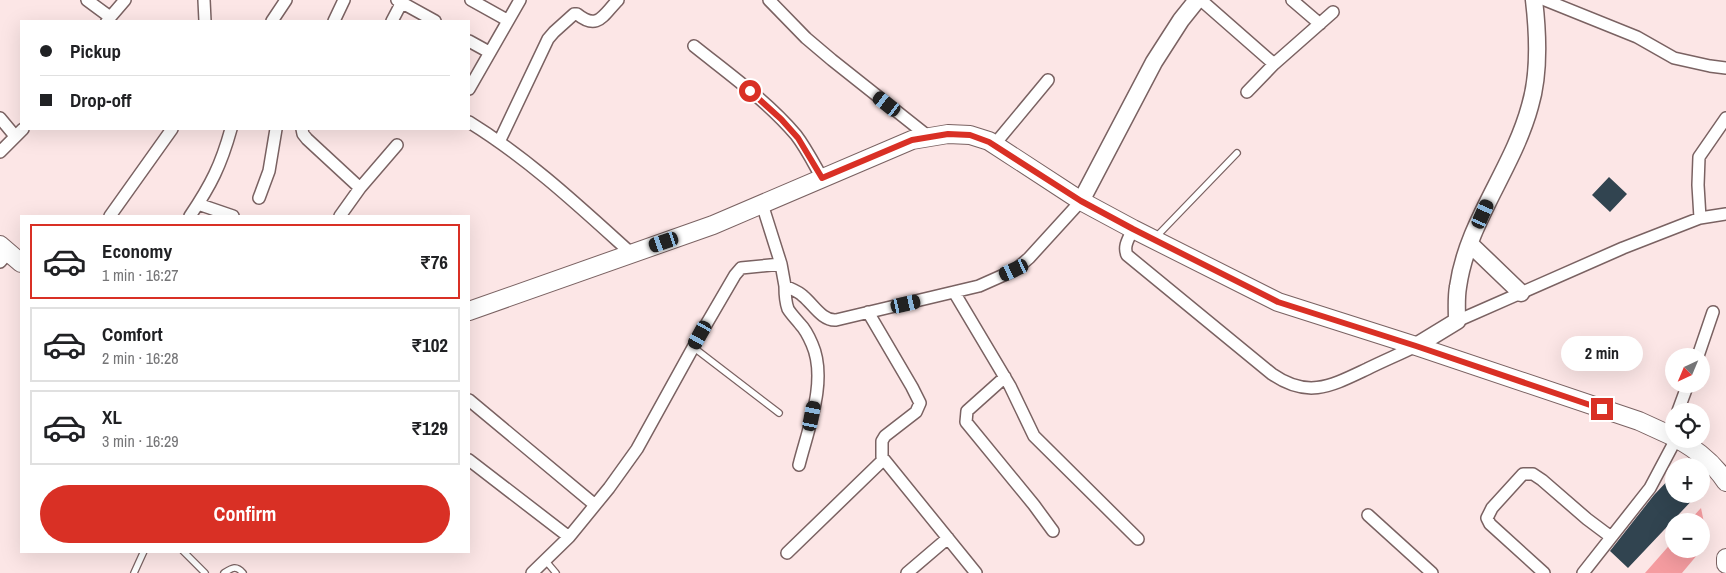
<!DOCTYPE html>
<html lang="en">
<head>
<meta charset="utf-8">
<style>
	body { margin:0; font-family:"Archivo Narrow",sans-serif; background:#f6f6f6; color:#202124; height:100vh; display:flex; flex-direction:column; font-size:19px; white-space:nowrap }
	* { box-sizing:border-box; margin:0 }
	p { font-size:16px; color:#757577 }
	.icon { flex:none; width:28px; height:28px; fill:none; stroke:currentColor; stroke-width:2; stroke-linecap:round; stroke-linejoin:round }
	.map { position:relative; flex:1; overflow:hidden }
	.sheet { position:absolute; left:20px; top:215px; width:450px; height:338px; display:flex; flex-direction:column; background:#fff; border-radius:0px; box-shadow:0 5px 20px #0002 }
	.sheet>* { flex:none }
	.hud { position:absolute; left:20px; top:20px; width:450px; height:110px; border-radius:0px; box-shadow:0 5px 20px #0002; display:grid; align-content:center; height:110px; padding:0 20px; background:#fff }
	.needle { width:32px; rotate:224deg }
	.controls { position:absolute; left:1665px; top:348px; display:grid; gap:10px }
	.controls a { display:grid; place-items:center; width:45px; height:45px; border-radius:50%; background:#fff; box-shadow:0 5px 20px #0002; font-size:25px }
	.end { position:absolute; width:22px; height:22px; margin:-11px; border:6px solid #d93025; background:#fff; box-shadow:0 0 0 2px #fff }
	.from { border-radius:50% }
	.bubble { position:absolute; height:35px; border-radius:18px; background:#fff; box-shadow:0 5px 20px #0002; font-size:16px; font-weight:700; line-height:35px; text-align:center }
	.car { position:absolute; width:15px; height:30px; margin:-15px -8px; border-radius:6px; box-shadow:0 0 4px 1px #0007; background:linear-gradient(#222 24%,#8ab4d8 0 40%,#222 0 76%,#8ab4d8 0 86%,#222 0) }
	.hud b { display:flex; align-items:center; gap:18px; height:48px; font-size:19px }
	.hud b+b { border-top:1px solid #e0e0e0 }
	.hud i { width:12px; height:12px; background:#202124 }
	ul { padding:9px 0 0; list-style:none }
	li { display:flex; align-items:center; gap:15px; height:75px; margin:0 10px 8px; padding:0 10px; border:2px solid #e0e0e0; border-radius:0px }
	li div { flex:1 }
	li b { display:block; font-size:19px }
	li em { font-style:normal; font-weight:700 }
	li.on { border-color:#d93025 }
	li>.icon { width:45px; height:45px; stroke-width:1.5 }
	.action { display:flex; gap:10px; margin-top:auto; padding:10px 20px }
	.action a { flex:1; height:58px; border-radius:30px; background:#d93025; color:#fff; font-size:20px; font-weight:700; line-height:58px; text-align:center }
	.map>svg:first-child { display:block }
</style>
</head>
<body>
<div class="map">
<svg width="1726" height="573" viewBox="0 0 1726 573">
	<rect width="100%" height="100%" fill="#fce6e6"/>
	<path fill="#f59ca0" d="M 1701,508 L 1708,542 L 1682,573 L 1645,573 L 1674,540 L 1674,549 L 1701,549 L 1701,521 L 1689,521 Z"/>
	<path fill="#314450" d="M 1609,177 L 1627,194 L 1610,212 L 1592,195 Z
		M 1674,474 L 1674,494 L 1698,494 L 1628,568 L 1610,551 L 1654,495 Z"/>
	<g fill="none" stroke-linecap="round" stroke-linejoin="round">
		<g stroke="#7a6262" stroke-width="8">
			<path id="lane" d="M 1155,238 L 1237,153
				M 693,347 L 779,413
				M 183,551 L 205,573
				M 545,560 L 556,573
				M 134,573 L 144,551
				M 224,573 C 232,568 236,565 243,573"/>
		</g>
		<g stroke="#7a6262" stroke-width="14">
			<path id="street" d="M 87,0 L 110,17
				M 204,0 L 205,21
				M 397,0 L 435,21
				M 471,0 L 507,20
				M 769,0 L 806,38 L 832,60 L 929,137
				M 1201,0 L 1274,64
				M 1292,0 L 1320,24
				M 1545,0 L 1637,37 L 1674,58 L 1710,66 L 1726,68
				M 107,21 L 125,0
				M 272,21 L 286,0
				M 334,21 L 344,0
				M 392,21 L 403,0
				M 469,41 L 489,52
				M 694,46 C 729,74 767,101 796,135 C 806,148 814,164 822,178
				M 469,89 L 520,0
				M 1247,92 L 1274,64 L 1333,12
				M 0,118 L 15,136
				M 469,122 C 529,159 580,207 632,254
				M 302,129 L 303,134 L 307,139 L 360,188
				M 499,142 L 548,39 L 554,32 L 574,14 L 577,14 C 598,31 603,15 618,0
				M 994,145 L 1048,80
				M 0,152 L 23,129
				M 259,198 L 269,171 L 276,129
				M 198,204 L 233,216
				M 110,216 L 172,129
				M 190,216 C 211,185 221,165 231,129
				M 340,216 L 360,188 L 397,145
				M 1700,218 L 1698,185 L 1699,157 L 1726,118
				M 1133,229 C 1129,238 1123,246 1127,255 L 1272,374 C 1308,399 1331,386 1367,369 C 1383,361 1400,354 1416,346
				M 0,262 L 9,252
				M 781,264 L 785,286 C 791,289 798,291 803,296 C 813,304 822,321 836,320 L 979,286 L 1015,270 L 1029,258 L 1081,201
				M 785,286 C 785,294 785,301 788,309 C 791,314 796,319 800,324 C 805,329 809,337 812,344 C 828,380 808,429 799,465
				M 954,292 L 1010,386 L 1034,436 L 1138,539
				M 868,312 L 912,387 L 920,403 L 916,412 L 885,436 L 882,441 L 882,457 L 976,573
				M 1457,321 L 1623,248 L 1700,218 L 1726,214
				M 1698,356 L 1713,312
				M 1005,377 L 967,411 L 966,422 L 1034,505 L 1053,531
				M 469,400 L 595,505
				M 1678,411 L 1688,384
				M 469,460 L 569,537
				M 1368,515 L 1432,573
				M 787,553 L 883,460
				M 532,573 L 569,537 L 609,488 L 637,449 L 700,335 L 735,275 L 741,268 L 781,264 L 762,204
				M 907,573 L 948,538
				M 1544,573 L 1490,524 L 1487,518 L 1492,508 L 1523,474 L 1533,474 L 1542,480 L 1587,519 L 1611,537
				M 1583,573 L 1650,488 L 1676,439"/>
		</g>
		<g stroke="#7a6262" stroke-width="19">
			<path id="secondary" d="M 1081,201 L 1154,62 L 1181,20 L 1197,0
				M 1470,244 L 1521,293
				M 1416,346 L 1457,321 C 1457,310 1456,298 1458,287 C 1467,222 1513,169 1530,106 C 1540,73 1538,34 1534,0"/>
		</g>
		<g stroke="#7a6262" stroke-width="20">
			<path id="primary" d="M 0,245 L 21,263
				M 469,311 L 713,225 L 912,140 L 948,134 L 970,135 L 989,141 L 1081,201 L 1133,229 L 1278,302 L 1416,346 L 1639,421 L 1674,437
				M 1677,439 C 1696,449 1714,464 1726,482
				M 1726,558 L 1726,564"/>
		</g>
		<use href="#lane" stroke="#fff" stroke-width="5.5"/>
		<use href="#street" stroke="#fff" stroke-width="11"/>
		<use href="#secondary" stroke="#fff" stroke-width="16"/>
		<use href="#primary" stroke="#fff" stroke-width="18"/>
	</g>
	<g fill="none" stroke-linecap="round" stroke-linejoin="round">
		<path stroke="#d93025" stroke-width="6" d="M 750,91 L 781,119 L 798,138 L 822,178 L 912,140 L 948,134 L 970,135 L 989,142 L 1081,201 L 1133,229 L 1278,302 L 1416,346 L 1602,409"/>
	</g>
</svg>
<div class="controls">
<a><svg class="needle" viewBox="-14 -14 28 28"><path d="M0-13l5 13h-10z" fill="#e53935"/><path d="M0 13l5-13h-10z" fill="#757577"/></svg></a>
<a><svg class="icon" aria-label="locate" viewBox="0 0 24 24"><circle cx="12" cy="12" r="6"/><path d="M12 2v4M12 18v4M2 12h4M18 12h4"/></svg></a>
<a>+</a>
<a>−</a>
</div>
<i class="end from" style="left:750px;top:91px"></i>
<i class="end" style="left:1602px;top:409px"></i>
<div class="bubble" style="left:1561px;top:336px;width:82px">2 min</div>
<i class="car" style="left:887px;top:104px;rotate:308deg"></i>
<i class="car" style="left:1483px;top:214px;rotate:24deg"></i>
<i class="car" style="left:664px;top:242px;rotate:251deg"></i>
<i class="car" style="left:1014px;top:270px;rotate:245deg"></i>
<i class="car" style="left:906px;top:304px;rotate:77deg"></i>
<i class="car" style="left:700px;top:335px;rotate:209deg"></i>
<i class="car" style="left:812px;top:416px;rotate:11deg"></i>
<div class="hud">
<b><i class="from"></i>Pickup</b>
<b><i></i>Drop-off</b>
</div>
<section class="sheet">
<ul>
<li class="on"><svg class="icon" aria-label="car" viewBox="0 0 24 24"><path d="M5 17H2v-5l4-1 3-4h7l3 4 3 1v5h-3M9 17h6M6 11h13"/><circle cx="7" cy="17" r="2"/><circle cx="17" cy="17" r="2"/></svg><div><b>Economy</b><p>1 min · 16:27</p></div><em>₹76</em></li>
<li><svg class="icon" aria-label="car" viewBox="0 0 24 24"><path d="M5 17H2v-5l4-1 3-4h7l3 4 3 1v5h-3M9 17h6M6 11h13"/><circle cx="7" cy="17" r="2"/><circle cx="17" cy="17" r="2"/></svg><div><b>Comfort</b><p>2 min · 16:28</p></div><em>₹102</em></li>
<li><svg class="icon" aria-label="car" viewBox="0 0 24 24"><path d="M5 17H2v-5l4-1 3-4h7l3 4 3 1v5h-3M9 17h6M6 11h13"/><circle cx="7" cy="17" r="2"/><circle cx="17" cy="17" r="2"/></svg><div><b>XL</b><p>3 min · 16:29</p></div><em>₹129</em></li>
</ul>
<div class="action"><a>Confirm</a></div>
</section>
</div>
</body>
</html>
